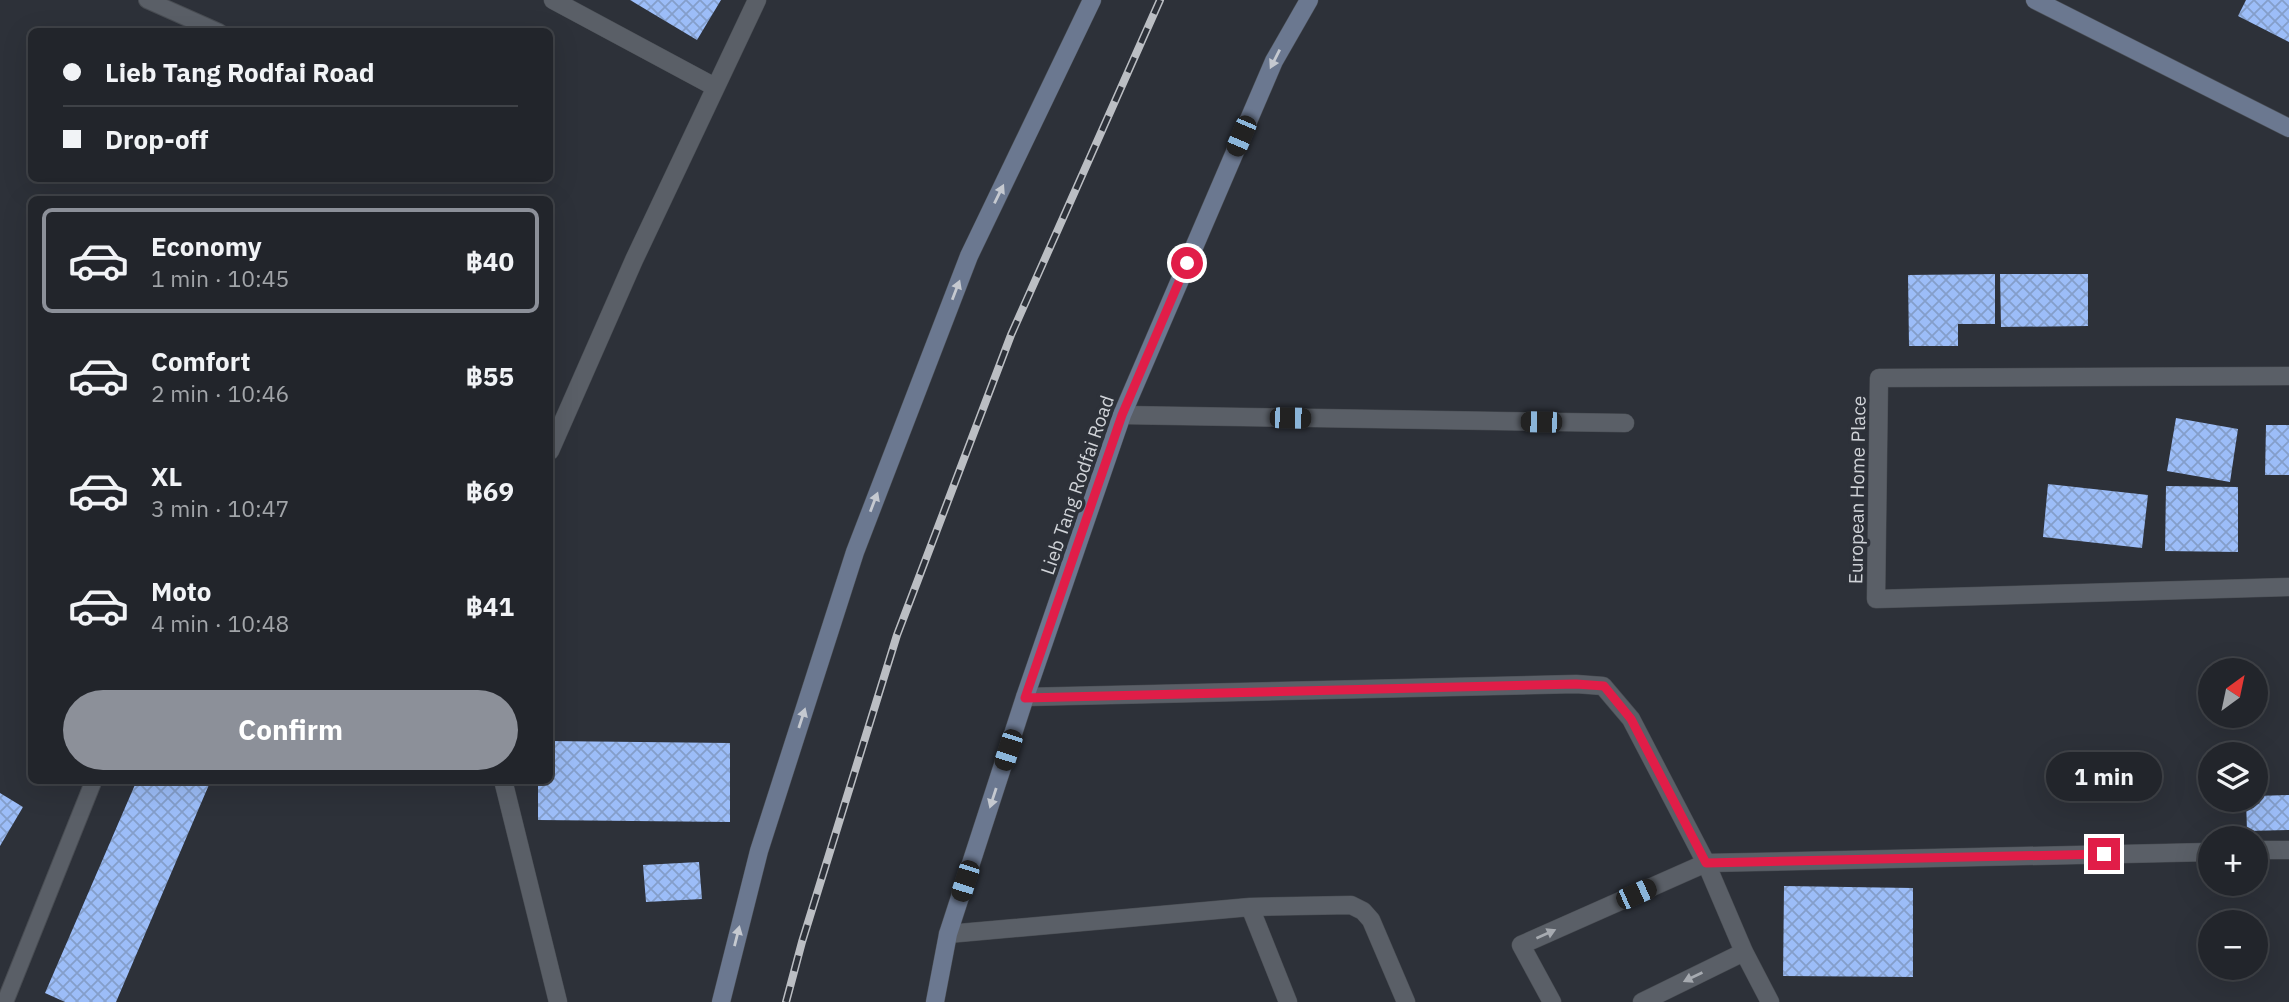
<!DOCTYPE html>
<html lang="en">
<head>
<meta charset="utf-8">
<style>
	body { margin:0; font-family:"IBM Plex Sans",sans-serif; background:#2a2d33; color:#f1f3f6; height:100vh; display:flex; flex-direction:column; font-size:26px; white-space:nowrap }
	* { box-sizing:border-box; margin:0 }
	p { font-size:23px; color:#a2a5a9 }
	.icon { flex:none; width:38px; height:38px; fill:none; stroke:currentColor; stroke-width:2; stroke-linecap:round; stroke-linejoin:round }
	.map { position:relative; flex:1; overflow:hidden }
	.sheet { position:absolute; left:28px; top:196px; width:525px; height:588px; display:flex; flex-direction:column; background:#22252b; border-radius:10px; box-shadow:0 7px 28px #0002,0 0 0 2px #3f4247 }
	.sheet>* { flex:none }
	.banner { position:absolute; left:28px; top:28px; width:525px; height:154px; border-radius:10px; box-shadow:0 7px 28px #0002,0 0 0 2px #3f4247; display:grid; align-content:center; height:154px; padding:0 35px; background:#22252b }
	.needle { width:46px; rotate:33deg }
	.fabs { position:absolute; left:2198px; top:658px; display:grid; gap:14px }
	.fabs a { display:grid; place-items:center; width:70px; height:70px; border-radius:50%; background:#22252b; box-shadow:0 7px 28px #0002,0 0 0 2px #3f4247; font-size:35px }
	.end { position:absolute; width:32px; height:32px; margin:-16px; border:9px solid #e11d48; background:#fff; box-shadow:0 0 0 4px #fff }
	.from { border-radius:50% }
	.bubble { position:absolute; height:49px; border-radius:24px; background:#22252b; box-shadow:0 7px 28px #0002,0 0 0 2px #3f4247; font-size:23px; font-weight:800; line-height:49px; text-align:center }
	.car { position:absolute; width:21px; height:42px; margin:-21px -10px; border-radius:9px; box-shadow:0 0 5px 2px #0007; background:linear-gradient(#222 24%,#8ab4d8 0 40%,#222 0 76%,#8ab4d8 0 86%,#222 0) }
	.banner b { display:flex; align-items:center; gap:24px; height:66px; font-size:26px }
	.banner b+b { border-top:2px solid #3f4247 }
	.banner i { width:18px; height:18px; background:#f1f3f6 }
	ul { padding:12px 0 0; list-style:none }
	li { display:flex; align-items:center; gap:21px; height:105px; margin:0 14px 10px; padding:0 21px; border:4px solid transparent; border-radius:10px }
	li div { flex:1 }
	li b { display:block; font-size:26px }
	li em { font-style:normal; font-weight:800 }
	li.selected { border-color:#8c9099 }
	li>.icon { width:63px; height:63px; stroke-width:1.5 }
	.action { display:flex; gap:14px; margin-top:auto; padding:14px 35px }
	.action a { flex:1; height:80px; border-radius:42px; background:#8c9099; color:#fff; font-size:28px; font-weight:800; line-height:80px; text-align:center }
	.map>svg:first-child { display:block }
</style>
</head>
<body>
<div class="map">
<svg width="2289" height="1002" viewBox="0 0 2289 1002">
	<defs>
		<pattern id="building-cross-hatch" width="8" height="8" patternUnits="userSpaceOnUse" patternTransform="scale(1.75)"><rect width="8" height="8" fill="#9cbdf8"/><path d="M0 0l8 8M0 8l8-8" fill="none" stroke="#849eca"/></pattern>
	</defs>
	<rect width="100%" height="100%" fill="#2d3139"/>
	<path fill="url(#building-cross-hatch)" d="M 630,0 L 721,0 L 697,40 Z
		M 2246,0 L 2289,0 L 2289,42 L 2238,16 Z
		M 1995,274 L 1995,324 L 1958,324 L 1958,346 L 1909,346 L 1908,275 Z
		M 2000,274 L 2088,274 L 2088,326 L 2001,327 Z
		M 2176,418 L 2238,429 L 2230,482 L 2167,471 Z
		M 2266,425 L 2289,425 L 2289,475 L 2265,475 Z
		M 2048,484 L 2148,495 L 2142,548 L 2043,537 Z
		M 2166,486 L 2238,487 L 2238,552 L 2165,551 Z
		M 550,741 L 730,743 L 730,822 L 538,820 L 538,780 L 550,780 Z
		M 137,780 L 211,780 L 116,1002 L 65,1002 L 45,993 Z
		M 0,793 L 23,807 L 0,846 Z
		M 2289,795 L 2289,830 L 2247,831 L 2246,800 L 2256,800 L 2256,796 Z
		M 699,862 L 702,899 L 646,902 L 643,865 Z
		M 1784,886 L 1913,888 L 1913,977 L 1783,976 Z"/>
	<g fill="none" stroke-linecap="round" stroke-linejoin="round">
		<g stroke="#494d53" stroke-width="18">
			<path id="lane" d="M 147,0 L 219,32
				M 5,1002 L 94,780"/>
		</g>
		<g stroke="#494d53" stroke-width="19">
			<path id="street" d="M 553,0 L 715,87
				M 2289,376 L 1879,378 L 1876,599 L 2289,587
				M 1122,415 L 1625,423
				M 550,451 L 634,260 L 757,0
				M 1025,697 L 1576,684 L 1603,686 L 1631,719 L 1706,863 L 1744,952 L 1770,1002
				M 503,780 L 558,1002
				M 2256,850 L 2289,850
				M 1250,907 L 1288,1002
				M 948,934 L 1250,907 L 1351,905 L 1363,911 L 1371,920 L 1406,1002
				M 1552,1002 L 1521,945 L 1706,863 L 2210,852
				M 1642,1002 L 1744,952"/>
		</g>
		<g stroke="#494d53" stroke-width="19">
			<path id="secondary" d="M 2035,0 L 2289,128
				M 721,1002 L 759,851 L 855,552 L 969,256 L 1092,0
				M 935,1002 L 948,934 L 1025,697 L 1122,415 L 1274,61 L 1309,0"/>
		</g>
		<use href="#lane" stroke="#5a5f67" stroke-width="16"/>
		<use href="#street" stroke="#5a5f67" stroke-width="18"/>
		<use href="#secondary" stroke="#6b7890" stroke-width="18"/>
		<g stroke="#bbbec3" stroke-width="8">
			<path id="rail" d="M 786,1002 L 802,942 L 897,635 L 1011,335 L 1160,0"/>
		</g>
		<use href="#rail" stroke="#2d3139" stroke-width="5" stroke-dasharray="16" stroke-linecap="butt"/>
	</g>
	<defs><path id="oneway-solid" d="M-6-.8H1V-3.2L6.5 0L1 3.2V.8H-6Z" transform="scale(1.75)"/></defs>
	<g fill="#c5c9d0">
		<use href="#oneway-solid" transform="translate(1275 59) rotate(117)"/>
		<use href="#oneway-solid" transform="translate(999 194) rotate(-64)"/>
		<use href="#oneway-solid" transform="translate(956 290) rotate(-69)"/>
		<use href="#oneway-solid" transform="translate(874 502) rotate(-69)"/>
		<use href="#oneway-solid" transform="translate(802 718) rotate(-72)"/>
		<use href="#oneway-solid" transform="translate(993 798) rotate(108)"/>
		<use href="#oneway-solid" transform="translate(737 936) rotate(-76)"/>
	</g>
	<g fill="#a6aab0">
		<use href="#oneway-solid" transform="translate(1546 934) rotate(-24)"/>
		<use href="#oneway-solid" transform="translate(1693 977) rotate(154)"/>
	</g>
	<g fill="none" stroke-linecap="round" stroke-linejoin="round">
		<path stroke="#e11d48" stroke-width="9" d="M 1187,263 L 1122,415 L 1025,698 L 1576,684 L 1604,686 L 1631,719 L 1706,863 L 2104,854"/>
	</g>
	<g text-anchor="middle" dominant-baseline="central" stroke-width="7" stroke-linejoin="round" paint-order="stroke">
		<g font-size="19" fill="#cfd2d7" stroke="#2d3139">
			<text transform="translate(1077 485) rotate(-71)">Lieb Tang Rodfai Road</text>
			<text transform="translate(1857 490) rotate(-89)">European Home Place</text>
		</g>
	</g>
</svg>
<div class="fabs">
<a><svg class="needle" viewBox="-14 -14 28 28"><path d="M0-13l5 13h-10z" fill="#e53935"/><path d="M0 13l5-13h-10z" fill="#a2a5a9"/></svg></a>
<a><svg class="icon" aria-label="layers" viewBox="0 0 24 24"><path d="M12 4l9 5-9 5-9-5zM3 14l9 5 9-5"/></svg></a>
<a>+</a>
<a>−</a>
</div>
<i class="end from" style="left:1187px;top:263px"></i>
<i class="end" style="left:2104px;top:854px"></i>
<div class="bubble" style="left:2046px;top:752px;width:116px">1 min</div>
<i class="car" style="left:1241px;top:136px;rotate:203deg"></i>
<i class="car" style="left:1290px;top:418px;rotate:91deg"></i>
<i class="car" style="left:1541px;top:422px;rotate:271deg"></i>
<i class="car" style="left:1008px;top:750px;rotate:198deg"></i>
<i class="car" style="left:965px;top:881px;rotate:198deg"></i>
<i class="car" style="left:1636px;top:894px;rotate:66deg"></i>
<div class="banner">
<b><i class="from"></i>Lieb Tang Rodfai Road</b>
<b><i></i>Drop-off</b>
</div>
<section class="sheet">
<ul>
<li class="selected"><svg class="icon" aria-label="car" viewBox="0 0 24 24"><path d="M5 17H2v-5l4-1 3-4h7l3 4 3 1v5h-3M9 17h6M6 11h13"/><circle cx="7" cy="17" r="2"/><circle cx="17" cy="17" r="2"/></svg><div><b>Economy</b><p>1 min · 10:45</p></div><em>฿40</em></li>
<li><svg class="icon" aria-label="car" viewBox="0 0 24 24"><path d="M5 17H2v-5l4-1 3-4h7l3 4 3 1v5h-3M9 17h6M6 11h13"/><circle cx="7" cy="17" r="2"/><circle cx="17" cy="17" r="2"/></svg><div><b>Comfort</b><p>2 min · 10:46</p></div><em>฿55</em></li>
<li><svg class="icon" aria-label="car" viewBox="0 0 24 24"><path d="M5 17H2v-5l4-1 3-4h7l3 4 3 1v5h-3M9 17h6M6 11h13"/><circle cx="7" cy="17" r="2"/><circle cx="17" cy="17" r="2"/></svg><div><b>XL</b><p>3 min · 10:47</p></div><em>฿69</em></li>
<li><svg class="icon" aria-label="car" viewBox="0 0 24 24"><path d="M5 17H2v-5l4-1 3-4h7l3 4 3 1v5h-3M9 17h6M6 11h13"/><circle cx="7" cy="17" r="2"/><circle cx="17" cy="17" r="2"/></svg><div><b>Moto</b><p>4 min · 10:48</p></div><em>฿41</em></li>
</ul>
<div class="action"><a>Confirm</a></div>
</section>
</div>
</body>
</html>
